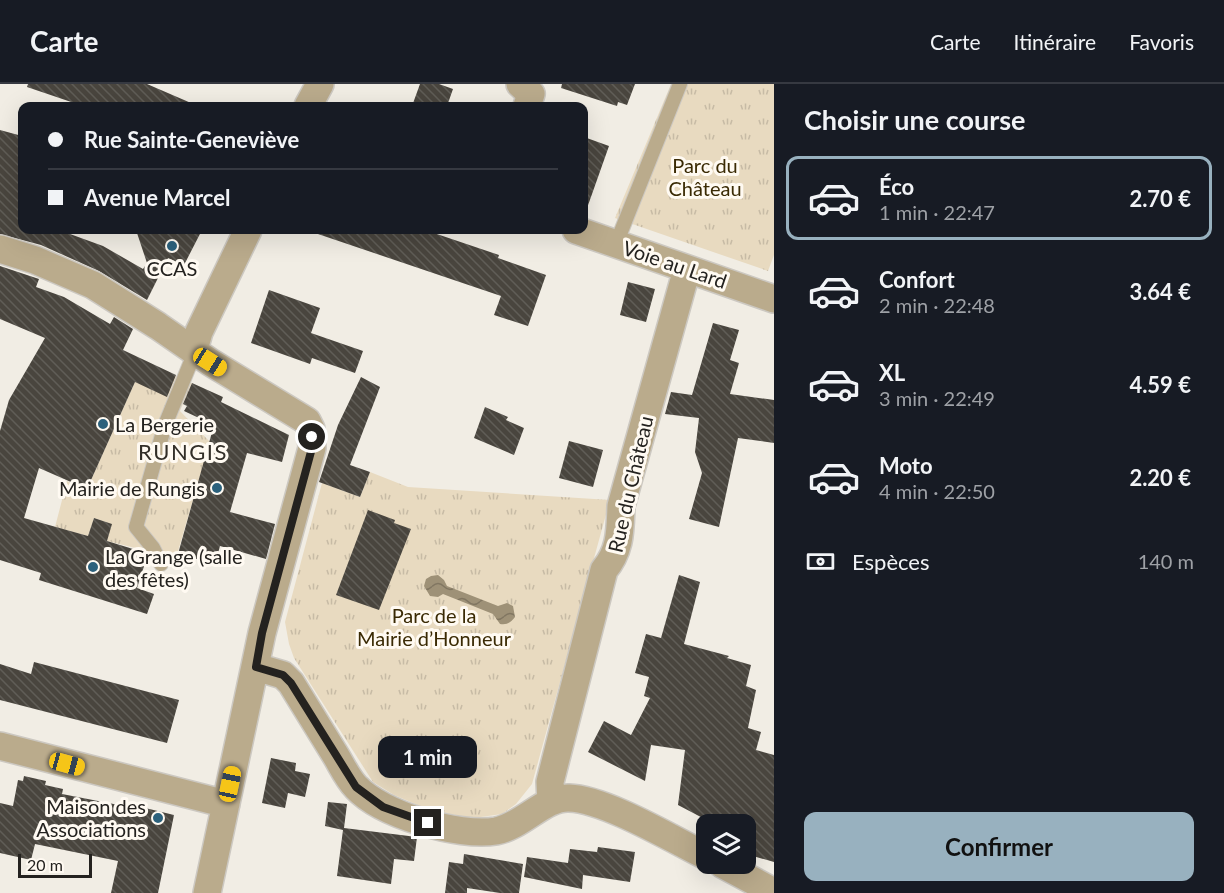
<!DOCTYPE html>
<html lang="fr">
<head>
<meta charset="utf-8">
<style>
	body { margin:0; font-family:Lato,sans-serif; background:#20242c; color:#f1f3f6; height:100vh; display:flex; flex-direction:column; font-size:22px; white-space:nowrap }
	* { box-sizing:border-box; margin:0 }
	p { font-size:20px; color:#9ea1a6 }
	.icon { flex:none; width:33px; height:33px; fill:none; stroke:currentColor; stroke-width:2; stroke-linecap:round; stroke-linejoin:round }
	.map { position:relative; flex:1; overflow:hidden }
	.drawer { display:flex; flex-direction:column; background:#171b24; width:450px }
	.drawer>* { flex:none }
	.banner { position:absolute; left:18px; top:18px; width:570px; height:132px; border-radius:12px; box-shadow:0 6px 24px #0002; display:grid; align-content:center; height:132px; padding:0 30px; background:#171b24 }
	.tools { position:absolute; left:696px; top:730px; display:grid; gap:12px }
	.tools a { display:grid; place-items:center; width:60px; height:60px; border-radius:12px; background:#171b24; box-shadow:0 6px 24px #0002; font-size:30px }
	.scale { position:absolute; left:18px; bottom:15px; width:74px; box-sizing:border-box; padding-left:6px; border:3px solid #24221f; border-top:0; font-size:16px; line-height:21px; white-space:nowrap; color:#24221f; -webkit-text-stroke:4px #fffaf2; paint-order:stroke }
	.end { position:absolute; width:27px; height:27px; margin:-14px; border:8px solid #24221f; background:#fff; box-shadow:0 0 0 3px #fff }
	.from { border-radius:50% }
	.bubble { position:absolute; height:42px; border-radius:12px; background:#171b24; box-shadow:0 6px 24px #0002; font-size:20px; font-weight:700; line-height:42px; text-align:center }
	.car { position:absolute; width:18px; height:36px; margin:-18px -9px; border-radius:8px; box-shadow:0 0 4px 2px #0007; background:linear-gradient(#f5c518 24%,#345 0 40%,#f5c518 0 76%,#345 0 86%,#f5c518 0) }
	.banner b { display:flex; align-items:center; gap:21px; height:57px; font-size:22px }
	.banner b+b { border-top:2px solid #363941 }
	.banner i { width:15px; height:15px; background:#f1f3f6 }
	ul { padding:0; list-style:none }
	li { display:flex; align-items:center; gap:18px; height:84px; margin:0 12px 9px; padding:0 18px; border:3px solid transparent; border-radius:12px }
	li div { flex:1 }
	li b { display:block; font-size:22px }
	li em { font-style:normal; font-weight:700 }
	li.on { border-color:#98b1bf }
	li>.icon { width:54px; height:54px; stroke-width:1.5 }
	h2 { padding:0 30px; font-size:27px; line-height:72px }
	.pay { display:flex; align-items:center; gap:15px; height:66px; padding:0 30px; font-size:22px }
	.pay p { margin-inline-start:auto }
	.primary-button { display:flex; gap:12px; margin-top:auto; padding:12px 30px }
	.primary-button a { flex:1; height:69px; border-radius:12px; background:#98b1bf; color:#111; font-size:24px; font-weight:700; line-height:69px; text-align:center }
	header { display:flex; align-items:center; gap:36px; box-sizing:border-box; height:84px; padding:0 30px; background:#171b24; border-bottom:2px solid #363941 }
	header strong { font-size:28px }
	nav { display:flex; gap:33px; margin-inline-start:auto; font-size:21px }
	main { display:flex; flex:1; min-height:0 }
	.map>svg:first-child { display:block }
</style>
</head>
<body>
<header>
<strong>Carte</strong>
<nav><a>Carte</a><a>Itinéraire</a><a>Favoris</a></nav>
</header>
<main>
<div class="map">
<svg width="774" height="809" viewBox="0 0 774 809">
	<defs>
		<pattern id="park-tufts" width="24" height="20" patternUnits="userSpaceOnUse" patternTransform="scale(1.5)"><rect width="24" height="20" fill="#e8dac0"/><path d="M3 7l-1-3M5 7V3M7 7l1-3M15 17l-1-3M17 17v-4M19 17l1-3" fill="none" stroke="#c7bba5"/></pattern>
		<pattern id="water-waves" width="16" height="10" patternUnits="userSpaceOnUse" patternTransform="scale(1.5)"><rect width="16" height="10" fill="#9e9177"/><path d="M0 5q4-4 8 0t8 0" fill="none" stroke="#817661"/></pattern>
		<pattern id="building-back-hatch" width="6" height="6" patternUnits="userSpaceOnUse" patternTransform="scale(1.5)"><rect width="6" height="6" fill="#49453e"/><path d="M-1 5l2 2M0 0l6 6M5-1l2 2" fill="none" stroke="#605d57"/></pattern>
	</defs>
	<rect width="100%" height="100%" fill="#f1ede4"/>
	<path fill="url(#park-tufts)" d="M 671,0 L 774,0 L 774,171 L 768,187 L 615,134 Z
		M 173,291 L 192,299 L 180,327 L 210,358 L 176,474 L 107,457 L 111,440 L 94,434 L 88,452 L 55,443 L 67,397 L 87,405 L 135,298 Z
		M 370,388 L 408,403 L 610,416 L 532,700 L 516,720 L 502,730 L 474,734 L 443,729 L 420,722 L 394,711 L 373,698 L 294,574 L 289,560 L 285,538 L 322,399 L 360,413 Z"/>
	<path fill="url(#water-waves)" d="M 438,491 L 444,496 L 447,502 L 498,522 L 507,519 L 513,522 L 515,533 C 510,539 507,541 500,540 L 493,530 L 443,510 L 438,513 L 430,512 L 424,502 L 426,495 L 431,492 Z"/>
	<path fill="url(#building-back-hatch)" d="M 28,0 L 147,0 L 198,22 L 83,22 L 27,3 Z
		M 420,0 L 439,0 L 453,5 L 447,22 L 412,22 Z
		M 562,0 L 635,0 L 627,21 L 618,18 L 617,22 L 561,4 Z
		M 0,46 L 22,52 L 22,146 L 59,146 L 103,162 L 143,185 L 147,179 L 136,146 L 202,146 L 184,181 L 168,174 L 147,216 L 99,187 L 41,161 L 0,150 Z
		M 584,53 L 609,62 L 586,127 L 584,127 Z
		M 315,146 L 425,146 L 499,171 L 498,174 L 546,191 L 528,242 L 494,231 L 501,212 L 315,149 Z
		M 0,182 L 39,195 L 36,203 L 64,213 L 110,240 L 114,233 L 133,245 L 123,266 L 176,291 L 167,313 L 135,298 L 87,405 L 39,384 L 24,434 L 88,452 L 94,434 L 112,440 L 107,457 L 146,469 L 147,473 L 137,504 L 154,510 L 147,530 L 39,496 L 41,489 L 0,476 L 0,347 L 9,316 L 45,254 L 0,235 Z
		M 628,198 L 655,205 L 646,238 L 620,231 Z
		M 269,206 L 320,224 L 311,249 L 363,267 L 355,289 L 312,274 L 310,280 L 251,259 Z
		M 713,239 L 739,246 L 730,276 L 739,279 L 730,310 L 774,316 L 774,359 L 738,354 L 719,443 L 689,435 L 702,389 L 695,368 L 699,334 L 665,330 L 671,308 L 692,311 Z
		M 361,293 L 380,303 L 350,381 L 370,388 L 360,413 L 319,398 L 338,341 Z
		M 192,299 L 223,313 L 221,318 L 289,351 L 282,378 L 247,369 L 230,428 L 275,440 L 266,475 L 220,462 L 215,480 L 178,470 L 214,341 L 184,327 L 187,322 L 183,320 Z
		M 485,323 L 508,333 L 506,336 L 524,344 L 514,371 L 474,354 Z
		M 569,357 L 603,366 L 593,403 L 559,394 Z
		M 368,426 L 395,436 L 394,439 L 411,445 L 379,526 L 336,511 Z
		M 679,491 L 700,498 L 684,560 L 729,572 L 727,574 L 751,581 L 746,602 L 756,606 L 748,644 L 761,648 L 756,666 L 774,671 L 774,778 L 746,770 L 746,741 L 716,741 L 678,721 L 685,666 L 651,661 L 645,697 L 588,668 L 604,637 L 631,651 L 650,614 L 644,612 L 649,593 L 635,589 L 646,550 L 661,554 Z
		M 34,578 L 179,616 L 167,659 L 0,616 L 0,580 L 31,590 Z
		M 271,674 L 296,679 L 295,687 L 310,690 L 305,713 L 288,709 L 285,724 L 262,719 Z
		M 24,692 L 46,697 L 45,701 L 63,705 L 62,710 L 129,723 L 129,720 L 174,731 L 158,809 L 111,809 L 118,777 L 35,760 L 31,776 L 0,769 L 0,719 L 13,722 L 18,696 L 23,697 Z
		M 328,718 L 347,720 L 344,744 L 417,753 L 414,777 L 394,775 L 391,800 L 337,792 L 343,746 L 325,742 Z
		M 598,763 L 635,768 L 630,798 L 583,791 L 582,805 L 524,793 L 527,773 L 568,779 L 570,765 L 597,768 Z
		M 464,770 L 523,780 L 519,809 L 500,809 L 467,804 L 467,809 L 445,809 L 449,778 L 463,780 Z"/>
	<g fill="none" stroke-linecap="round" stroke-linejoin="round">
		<g stroke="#ccc8c1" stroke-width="16">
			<path id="lane" d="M 616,160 L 680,0
				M 161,480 L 153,464 L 136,443 L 165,341 L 190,280"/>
		</g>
		<g stroke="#ccc8c1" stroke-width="30">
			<path id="street" d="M 520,0 L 531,10 L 527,22
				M 308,22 L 320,0
				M 576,146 L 774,215
				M 0,165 L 35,176 L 93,201 L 158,242 L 210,278 L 307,337 L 311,345 L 312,364 L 262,549 L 207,809
				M 194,266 L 199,248 L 248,146
				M 256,583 L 283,591 L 291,599 C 306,623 321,648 336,672 C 342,682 348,695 356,703 C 382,731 458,753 496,747 C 523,742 544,713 569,714 C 605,715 672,755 706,772
				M 0,662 L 226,720
				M 551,718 L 550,698 L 604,486 C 621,466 620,446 621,422 L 687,185
				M 722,780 L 774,808"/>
		</g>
		<use href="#lane" stroke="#baab8c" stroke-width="14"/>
		<use href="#street" stroke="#baab8c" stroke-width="27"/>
	</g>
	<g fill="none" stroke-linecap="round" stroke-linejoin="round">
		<path stroke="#24221f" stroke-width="8" d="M 312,353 L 312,364 L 262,549 L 256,583 L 283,591 L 291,599 L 356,703 L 383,723 L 428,739"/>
	</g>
	<g fill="#2c617c" stroke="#fffaf2" stroke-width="2">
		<circle cx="172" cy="162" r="6"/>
		<circle cx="103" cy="340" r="6"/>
		<circle cx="217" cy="404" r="6"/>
		<circle cx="93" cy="483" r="6"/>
		<circle cx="158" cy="734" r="6"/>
	</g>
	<g text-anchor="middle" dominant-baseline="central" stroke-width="6" stroke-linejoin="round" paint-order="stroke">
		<g font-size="20" fill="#3a2a04" stroke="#fffaf2">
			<text x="705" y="81">Parc du<tspan x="705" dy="23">Château</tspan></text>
			<text x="434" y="531">Parc de la<tspan x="434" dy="23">Mairie d’Honneur</tspan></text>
		</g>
		<g font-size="20" fill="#24221f" stroke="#fffaf2">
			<text transform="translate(675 180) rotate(19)">Voie au Lard</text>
			<text transform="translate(630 400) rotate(-77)">Rue du Château</text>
		</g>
		<g font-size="20" fill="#24221f" stroke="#fffaf2" text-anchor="start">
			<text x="172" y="184" text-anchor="middle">CCAS</text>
			<text x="115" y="340">La Bergerie</text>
			<text x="205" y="404" text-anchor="end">Mairie de Rungis</text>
			<text x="105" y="472">La Grange (salle<tspan x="105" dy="23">des fêtes)</tspan></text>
			<text x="146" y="722" text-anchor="end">Maison des<tspan x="146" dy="23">Associations</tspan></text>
		</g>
		<g font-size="22" letter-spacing="1.5" fill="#322e28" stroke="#fffaf2">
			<text x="183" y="367">RUNGIS</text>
		</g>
	</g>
</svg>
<div class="tools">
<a><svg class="icon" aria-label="layers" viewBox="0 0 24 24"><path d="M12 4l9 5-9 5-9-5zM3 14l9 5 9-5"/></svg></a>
</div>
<div class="scale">20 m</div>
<i class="end from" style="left:312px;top:353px"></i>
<i class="end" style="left:428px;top:739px"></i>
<div class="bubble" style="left:378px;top:652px;width:99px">1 min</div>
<i class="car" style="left:210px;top:278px;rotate:122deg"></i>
<i class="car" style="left:67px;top:680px;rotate:105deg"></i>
<i class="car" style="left:230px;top:700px;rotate:12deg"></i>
<div class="banner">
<b><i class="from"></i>Rue Sainte-Geneviève</b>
<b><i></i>Avenue Marcel</b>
</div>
</div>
<section class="drawer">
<h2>Choisir une course</h2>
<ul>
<li class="on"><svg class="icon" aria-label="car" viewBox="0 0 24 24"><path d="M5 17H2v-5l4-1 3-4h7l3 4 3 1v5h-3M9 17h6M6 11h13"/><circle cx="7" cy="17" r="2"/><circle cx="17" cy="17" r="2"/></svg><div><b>Éco</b><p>1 min · 22:47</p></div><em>2.70 €</em></li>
<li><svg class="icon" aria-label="car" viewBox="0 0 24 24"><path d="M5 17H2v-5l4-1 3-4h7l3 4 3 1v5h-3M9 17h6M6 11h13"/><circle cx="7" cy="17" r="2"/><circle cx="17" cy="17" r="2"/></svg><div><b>Confort</b><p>2 min · 22:48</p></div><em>3.64 €</em></li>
<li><svg class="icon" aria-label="car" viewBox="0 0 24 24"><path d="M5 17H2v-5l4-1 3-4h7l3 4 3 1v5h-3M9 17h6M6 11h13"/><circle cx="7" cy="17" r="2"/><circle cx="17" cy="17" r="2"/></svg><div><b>XL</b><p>3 min · 22:49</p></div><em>4.59 €</em></li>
<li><svg class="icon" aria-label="car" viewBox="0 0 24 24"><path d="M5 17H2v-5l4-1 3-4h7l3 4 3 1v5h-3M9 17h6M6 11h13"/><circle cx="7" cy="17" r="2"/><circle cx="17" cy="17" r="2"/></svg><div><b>Moto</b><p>4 min · 22:50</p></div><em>2.20 €</em></li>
</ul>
<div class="pay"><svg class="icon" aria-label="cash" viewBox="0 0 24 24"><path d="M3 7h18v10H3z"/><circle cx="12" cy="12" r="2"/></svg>Espèces<p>140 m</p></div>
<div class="primary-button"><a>Confirmer</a></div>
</section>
</main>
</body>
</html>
